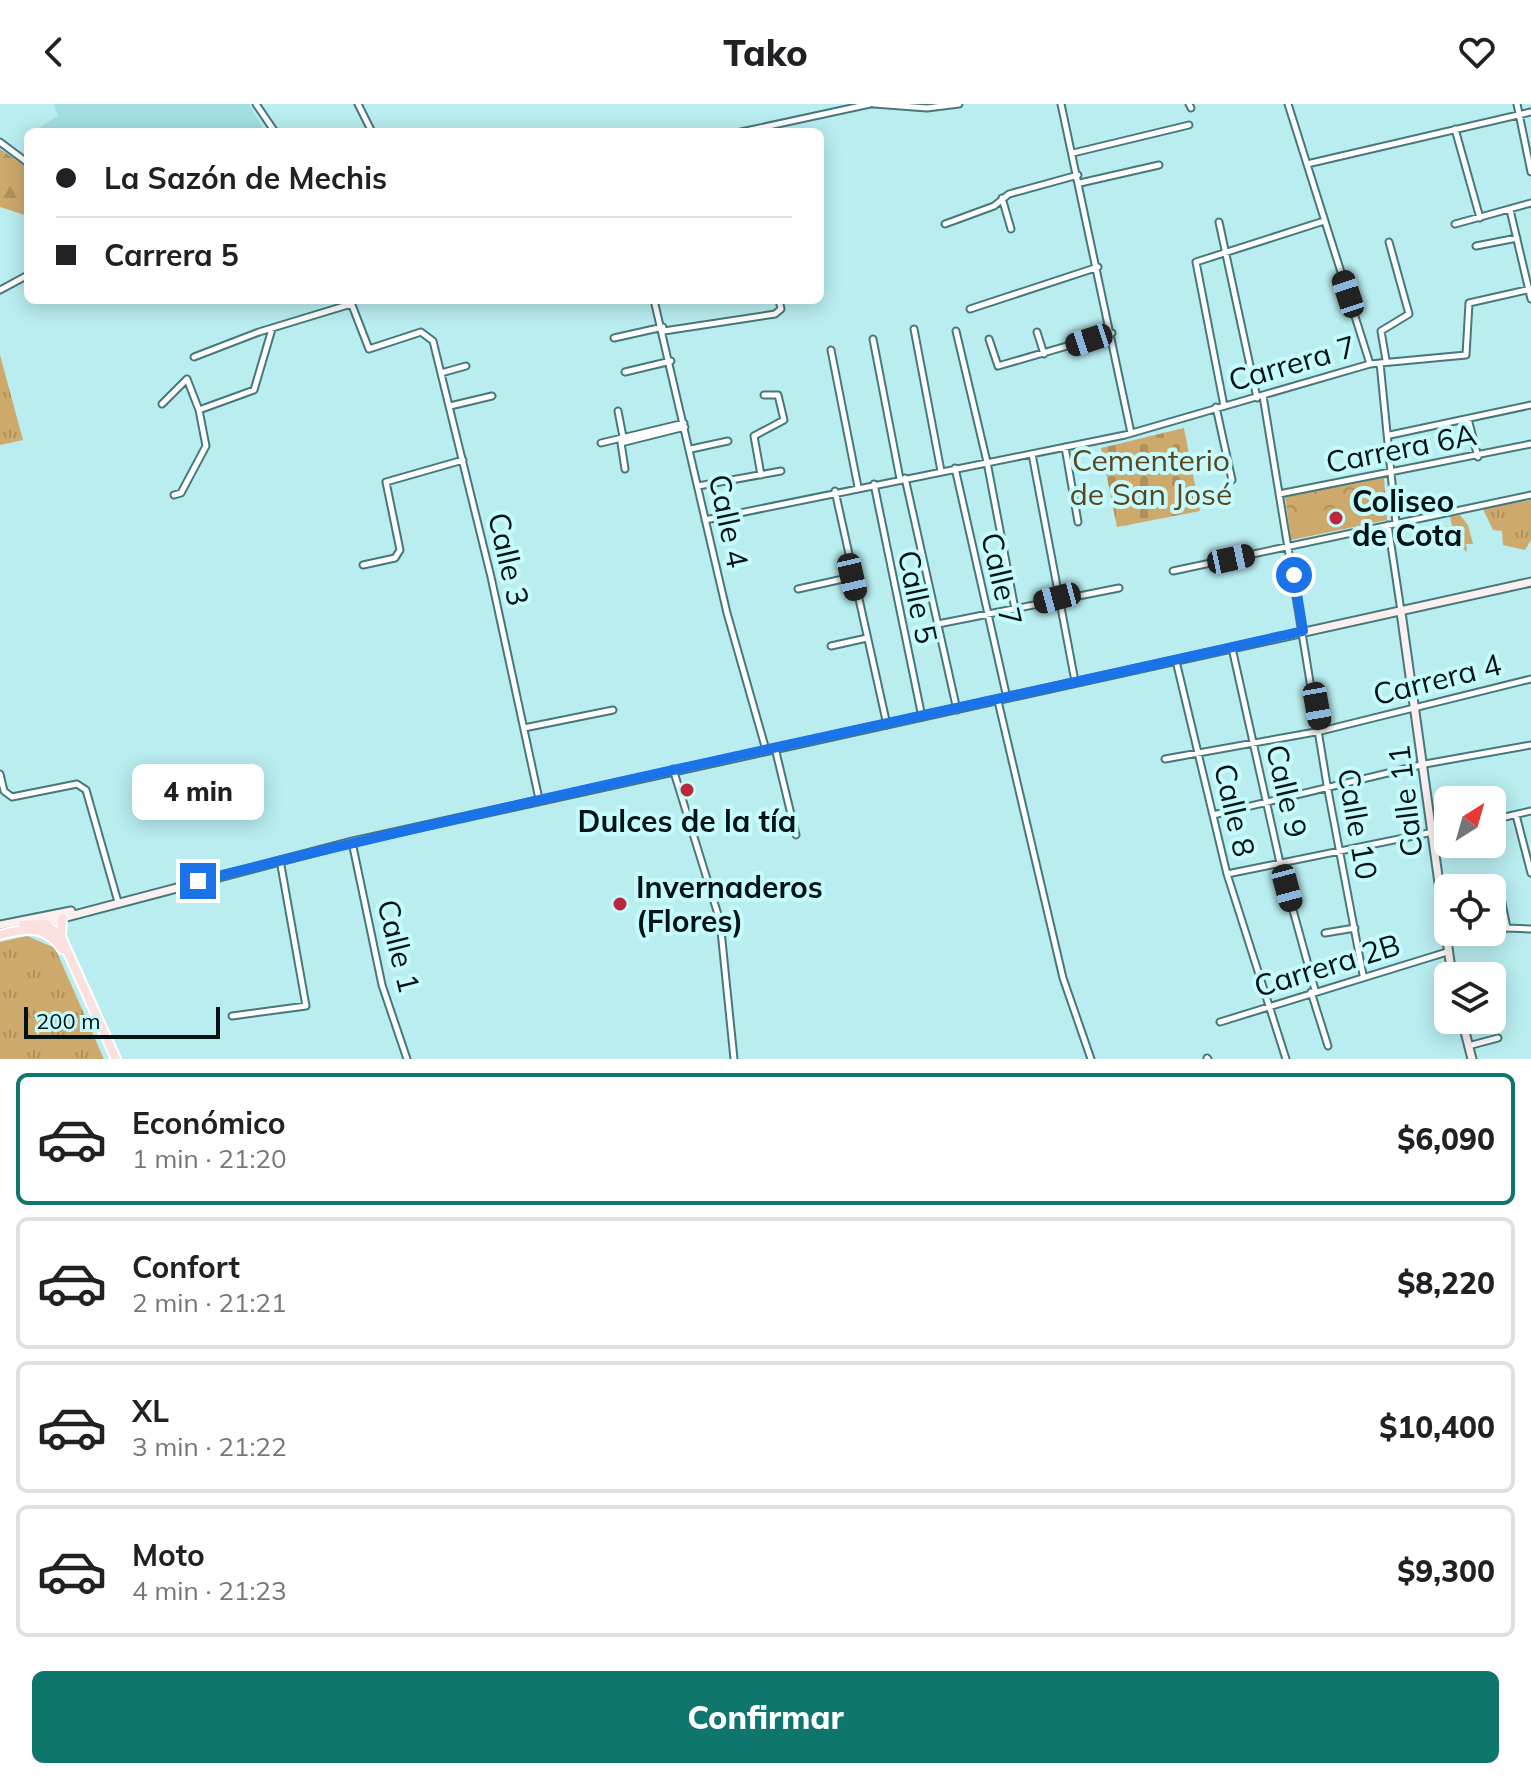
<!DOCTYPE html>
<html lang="es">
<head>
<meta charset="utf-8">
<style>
	body { margin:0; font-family:Mulish,sans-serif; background:#f6f6f6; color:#202124; height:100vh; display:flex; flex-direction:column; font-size:30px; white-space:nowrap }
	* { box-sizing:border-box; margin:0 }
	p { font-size:26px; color:#757577 }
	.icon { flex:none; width:44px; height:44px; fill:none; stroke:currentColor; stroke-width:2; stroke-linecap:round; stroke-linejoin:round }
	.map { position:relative; height:955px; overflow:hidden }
	.drawer { display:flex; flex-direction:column; background:#fff; flex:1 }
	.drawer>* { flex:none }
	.guide { position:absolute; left:24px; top:24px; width:800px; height:176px; border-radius:12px; box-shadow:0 4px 20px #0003; display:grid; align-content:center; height:176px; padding:0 32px; background:#fff }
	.needle { width:52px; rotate:37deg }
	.controls { position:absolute; left:1434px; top:682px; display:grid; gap:16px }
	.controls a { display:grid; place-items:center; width:72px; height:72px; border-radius:12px; background:#fff; box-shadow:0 4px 20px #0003; font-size:40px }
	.scale { position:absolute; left:24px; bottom:20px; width:196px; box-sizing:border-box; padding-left:8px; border:4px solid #011314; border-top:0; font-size:22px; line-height:28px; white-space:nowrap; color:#011314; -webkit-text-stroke:6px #c6fbfd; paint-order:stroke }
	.end { position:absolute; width:36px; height:36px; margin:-18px; border:10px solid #1a73e8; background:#fff; box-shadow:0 0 0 4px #fff }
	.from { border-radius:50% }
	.bubble { position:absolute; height:56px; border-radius:12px; background:#fff; box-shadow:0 4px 20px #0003; font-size:26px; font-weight:800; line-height:56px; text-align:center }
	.car { position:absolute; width:24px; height:48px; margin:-24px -12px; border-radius:10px; box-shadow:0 0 6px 2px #0007; background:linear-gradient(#222 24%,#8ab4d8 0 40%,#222 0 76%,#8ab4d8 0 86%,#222 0) }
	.guide b { display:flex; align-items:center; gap:28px; height:76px; font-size:30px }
	.guide b+b { border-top:2px solid #e0e0e0 }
	.guide i { width:20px; height:20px; background:#202124 }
	ul { padding:14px 0 0; list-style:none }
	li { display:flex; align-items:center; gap:24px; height:132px; margin:0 16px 12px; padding:0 16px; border:4px solid #e0e0e0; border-radius:12px }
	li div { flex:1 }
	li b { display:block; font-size:30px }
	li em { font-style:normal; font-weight:800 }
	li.selected { border-color:#0f766e }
	li>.icon { width:72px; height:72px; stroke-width:1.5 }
	.action { display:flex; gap:16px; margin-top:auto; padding:16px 32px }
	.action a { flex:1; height:92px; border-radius:12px; background:#0f766e; color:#fff; font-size:32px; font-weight:800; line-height:92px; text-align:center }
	header { display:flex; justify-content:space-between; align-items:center; height:104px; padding:0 32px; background:#fff; font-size:36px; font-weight:800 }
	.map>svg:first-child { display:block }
</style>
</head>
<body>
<header><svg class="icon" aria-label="back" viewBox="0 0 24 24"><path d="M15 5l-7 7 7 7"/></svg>Tako<svg class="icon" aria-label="heart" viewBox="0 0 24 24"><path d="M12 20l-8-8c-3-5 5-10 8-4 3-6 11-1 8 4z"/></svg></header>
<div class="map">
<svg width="1531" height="955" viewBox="0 0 1531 955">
	<defs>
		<pattern id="grass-tufts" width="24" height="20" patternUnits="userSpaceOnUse" patternTransform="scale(2)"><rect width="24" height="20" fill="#cda96c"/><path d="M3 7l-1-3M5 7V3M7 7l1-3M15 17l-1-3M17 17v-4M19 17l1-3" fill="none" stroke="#ae915d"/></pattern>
		<pattern id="forest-firs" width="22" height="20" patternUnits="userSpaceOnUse" patternTransform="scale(2)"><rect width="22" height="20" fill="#cda96c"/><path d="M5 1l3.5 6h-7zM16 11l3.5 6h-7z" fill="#ae915d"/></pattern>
		<pattern id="cemetery-stones" width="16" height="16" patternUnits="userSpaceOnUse" patternTransform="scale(2)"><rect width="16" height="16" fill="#cda96c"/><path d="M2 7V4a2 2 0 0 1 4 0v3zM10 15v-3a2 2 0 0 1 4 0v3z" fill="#ae915d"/></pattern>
		<pattern id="park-crowns" width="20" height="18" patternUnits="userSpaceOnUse" patternTransform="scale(2)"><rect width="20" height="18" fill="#cda96c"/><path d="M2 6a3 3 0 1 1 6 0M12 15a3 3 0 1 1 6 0" fill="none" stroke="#ae915d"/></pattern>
	</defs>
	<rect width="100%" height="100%" fill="#b9edf0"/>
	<path fill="#a2dfe2" d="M 54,0 L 249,0 L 265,28 L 32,28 L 58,12 Z"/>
	<path fill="url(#grass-tufts)" d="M 0,251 L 23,336 L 0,341 Z
		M 1531,396 L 1531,436 L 1525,446 L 1503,441 L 1502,427 L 1493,426 L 1483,405 Z
		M 27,832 L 55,844 L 104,955 L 0,955 L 0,838 Z"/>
	<path fill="url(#forest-firs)" d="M 0,45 L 28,64 L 28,112 L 0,103 Z"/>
	<path fill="url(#cemetery-stones)" d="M 1184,324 L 1200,407 L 1117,423 L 1101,344 Z"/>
	<path fill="url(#park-crowns)" d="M 1384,373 L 1387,416 L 1291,436 L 1285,392 Z"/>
	<path fill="#cda96c" d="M 1379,395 L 1383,416 L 1293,434 L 1289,413 Z
		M 1460,411 L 1468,421 L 1473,440 L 1466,440 L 1467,448 L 1434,424 L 1452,422 L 1450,412 Z"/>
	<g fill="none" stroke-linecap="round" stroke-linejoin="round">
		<g stroke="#46787b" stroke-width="9">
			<path id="minor" d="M 256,0 L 275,28
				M 358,0 L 372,28
				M 874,0 L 927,4 L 959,0
				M 1061,0 L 1131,329
				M 1189,0 L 1191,4
				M 1288,0 L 1370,260
				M 1517,0 L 1531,68
				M 1455,25 L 1480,114
				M 741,28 L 870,0
				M 0,38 L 28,59
				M 1073,49 L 1189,21
				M 1307,60 L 1531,8
				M 1080,79 L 1159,61
				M 1002,94 L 1011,125
				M 1510,106 L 1531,195
				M 1219,118 L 1257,294
				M 945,120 L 994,102 L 1009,90 L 1078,71
				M 1455,120 L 1531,99
				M 1476,142 L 1517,134
				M 0,186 L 28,171
				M 350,196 L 369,245 L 421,228 L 433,237 L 491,473 L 539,695
				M 654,196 L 727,509 L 766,646
				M 970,205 L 1098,163
				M 914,225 L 941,367
				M 664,227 L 775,210 L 781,205 L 779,196
				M 956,227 L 987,358 L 1015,505
				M 1037,228 L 1044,250
				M 614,234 L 663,223
				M 873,235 L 900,375
				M 989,235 L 998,262 L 1112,229
				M 831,246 L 858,383
				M 194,253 L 259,228 L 351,200
				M 1386,256 L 1381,227 L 1409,210 L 1389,138
				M 1380,259 L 1396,419
				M 625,268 L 671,257
				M 441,269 L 466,262
				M 1263,292 L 1327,681 L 1363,871
				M 162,300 L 187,275 L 199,306 L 206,342 L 181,389 L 174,391
				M 450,302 L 492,292
				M 1224,302 L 1196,158 L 1324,117
				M 1216,303 L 1232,376
				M 199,306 L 254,286 L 272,225
				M 618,307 L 623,333
				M 1468,315 L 1478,353
				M 1390,331 L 1531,301
				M 601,339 L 684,319
				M 1065,343 L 1078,418
				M 691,345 L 728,337
				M 1032,350 L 1074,572
				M 955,364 L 1007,594
				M 625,365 L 621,339 L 685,323
				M 761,371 L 754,332 L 784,316 L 778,291 L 764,291
				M 905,374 L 957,606
				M 874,380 L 922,613
				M 698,382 L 781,367
				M 835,387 L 887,621
				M 1279,390 L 1531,340
				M 705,416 L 1125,331 L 1370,260 L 1466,251 L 1469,199 L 1531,185
				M 1388,421 L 1401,507
				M 363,461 L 395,454 L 400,446 L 386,378 L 463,356
				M 1173,467 L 1531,391
				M 798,485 L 852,473
				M 938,520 L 1119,484
				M 831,542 L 867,534
				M 1232,544 L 1280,759 L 1315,886
				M 1176,557 L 1227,770 L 1286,955
				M 998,597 L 1063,874 L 1091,955
				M 524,624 L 613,606
				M 775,644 L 796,731
				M 1165,655 L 1321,627 L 1531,575
				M 673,665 L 720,817 L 734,955
				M 0,670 L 4,687 L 12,693 L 77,680 L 86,686 L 118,798
				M 1213,711 L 1425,660 L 1531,641
				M 1516,711 L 1531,769
				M 1492,716 L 1531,707
				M 352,738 L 382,881 L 407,955
				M 1227,770 L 1448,725
				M 1500,789 L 1507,824
				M 1492,827 L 1507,824 L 1531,825
				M 1325,829 L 1355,824
				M 1447,838 L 1488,828
				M 1311,888 L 1328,942
				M 232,912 L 306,902 L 280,756
				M 1220,918 L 1447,848
				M 1468,942 L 1498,934
				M 1207,954 L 1208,955"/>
		</g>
		<g stroke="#46787b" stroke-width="11">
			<path id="secondary" d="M 1401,508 L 1452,872
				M 40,820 L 352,738 L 1531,478
				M 0,821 L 71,807
				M 1462,916 L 1472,955"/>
		</g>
		<g stroke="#fff" stroke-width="12">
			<path id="primary" d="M 62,814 L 61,833 L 116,955
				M 23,821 L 46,820 L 60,832
				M 0,831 C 26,824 45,820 62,845"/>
		</g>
		<use href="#minor" stroke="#fff" stroke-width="5"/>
		<use href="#secondary" stroke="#fcefef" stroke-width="7"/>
		<use href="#primary" stroke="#fae0df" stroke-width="8"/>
	</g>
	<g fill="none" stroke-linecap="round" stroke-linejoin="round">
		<path stroke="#1a73e8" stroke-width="10" d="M 198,777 C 565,685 935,611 1303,527 L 1294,471"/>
	</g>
	<g fill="#b9283b" stroke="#c6fbfd" stroke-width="3">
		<circle cx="1336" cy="414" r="8"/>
		<circle cx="687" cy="686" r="8"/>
		<circle cx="620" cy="800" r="8"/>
	</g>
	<g text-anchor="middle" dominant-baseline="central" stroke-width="8" stroke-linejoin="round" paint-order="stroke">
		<g font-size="30" fill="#011314" stroke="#c6fbfd">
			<text transform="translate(1292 259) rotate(-16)">Carrera 7</text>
			<text transform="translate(1401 344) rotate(-11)">Carrera 6A</text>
			<text transform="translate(729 417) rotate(78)">Calle 4</text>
			<text transform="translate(509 455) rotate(77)">Calle 3</text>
			<text transform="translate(1002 475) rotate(77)">Calle 7</text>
			<text transform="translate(918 493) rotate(78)">Calle 5</text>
			<text transform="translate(1437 575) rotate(-14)">Carrera 4</text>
			<text transform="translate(1287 687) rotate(77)">Calle 9</text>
			<text transform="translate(1405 697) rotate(-97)">Calle 11</text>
			<text transform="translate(1235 706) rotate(77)">Calle 8</text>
			<text transform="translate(1358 720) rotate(80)">Calle 10</text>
			<text transform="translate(399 842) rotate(76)">Calle 1</text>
			<text transform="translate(1327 861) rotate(-17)">Carrera 2B</text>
		</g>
		<g font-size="30" fill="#5b451e" stroke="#c6fbfd">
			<text x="1151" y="356">Cementerio<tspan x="1151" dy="34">de San José</tspan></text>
		</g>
		<g font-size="30" font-weight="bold" fill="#011314" stroke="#c6fbfd" text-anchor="start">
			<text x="1352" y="397">Coliseo<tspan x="1352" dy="34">de Cota</tspan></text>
			<text x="687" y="717" text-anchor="middle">Dulces de la tía</text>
			<text x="636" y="783">Invernaderos<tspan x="636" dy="34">(Flores)</tspan></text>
		</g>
	</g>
</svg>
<div class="controls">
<a><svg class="needle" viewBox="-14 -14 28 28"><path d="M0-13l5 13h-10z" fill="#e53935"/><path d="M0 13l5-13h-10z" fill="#757577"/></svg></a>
<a><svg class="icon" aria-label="locate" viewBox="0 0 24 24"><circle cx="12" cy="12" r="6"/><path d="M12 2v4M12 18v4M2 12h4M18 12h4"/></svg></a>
<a><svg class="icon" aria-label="layers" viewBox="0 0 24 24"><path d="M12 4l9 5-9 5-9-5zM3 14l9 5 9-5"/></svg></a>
</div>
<div class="scale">200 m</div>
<i class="end from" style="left:1294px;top:471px"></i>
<i class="end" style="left:198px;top:777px"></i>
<div class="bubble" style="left:132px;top:660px;width:132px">4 min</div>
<i class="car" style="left:1348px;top:190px;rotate:342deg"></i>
<i class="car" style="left:1089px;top:236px;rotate:252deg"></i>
<i class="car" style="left:1231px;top:455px;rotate:78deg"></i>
<i class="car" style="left:852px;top:473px;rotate:167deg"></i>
<i class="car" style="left:1057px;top:494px;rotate:255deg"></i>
<i class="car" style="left:1317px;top:602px;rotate:170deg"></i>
<i class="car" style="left:1287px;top:784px;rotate:165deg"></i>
<div class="guide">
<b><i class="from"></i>La Sazón de Mechis</b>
<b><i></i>Carrera 5</b>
</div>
</div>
<section class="drawer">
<ul>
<li class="selected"><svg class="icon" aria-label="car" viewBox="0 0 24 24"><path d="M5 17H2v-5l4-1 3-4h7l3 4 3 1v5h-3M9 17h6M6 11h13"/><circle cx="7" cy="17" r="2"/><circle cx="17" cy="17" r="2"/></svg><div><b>Económico</b><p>1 min · 21:20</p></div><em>$6,090</em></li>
<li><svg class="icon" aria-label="car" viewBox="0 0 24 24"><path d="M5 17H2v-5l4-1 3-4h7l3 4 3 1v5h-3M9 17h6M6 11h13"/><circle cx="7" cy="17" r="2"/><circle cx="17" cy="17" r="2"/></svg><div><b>Confort</b><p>2 min · 21:21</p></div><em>$8,220</em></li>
<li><svg class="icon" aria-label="car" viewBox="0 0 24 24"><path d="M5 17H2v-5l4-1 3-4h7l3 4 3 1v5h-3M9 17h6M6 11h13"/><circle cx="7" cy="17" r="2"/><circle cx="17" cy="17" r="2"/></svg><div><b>XL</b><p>3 min · 21:22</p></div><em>$10,400</em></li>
<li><svg class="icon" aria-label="car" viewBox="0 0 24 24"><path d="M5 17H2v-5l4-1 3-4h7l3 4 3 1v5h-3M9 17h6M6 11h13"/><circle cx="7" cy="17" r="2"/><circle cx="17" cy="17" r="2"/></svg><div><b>Moto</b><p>4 min · 21:23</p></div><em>$9,300</em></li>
</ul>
<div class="action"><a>Confirmar</a></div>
</section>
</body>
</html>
